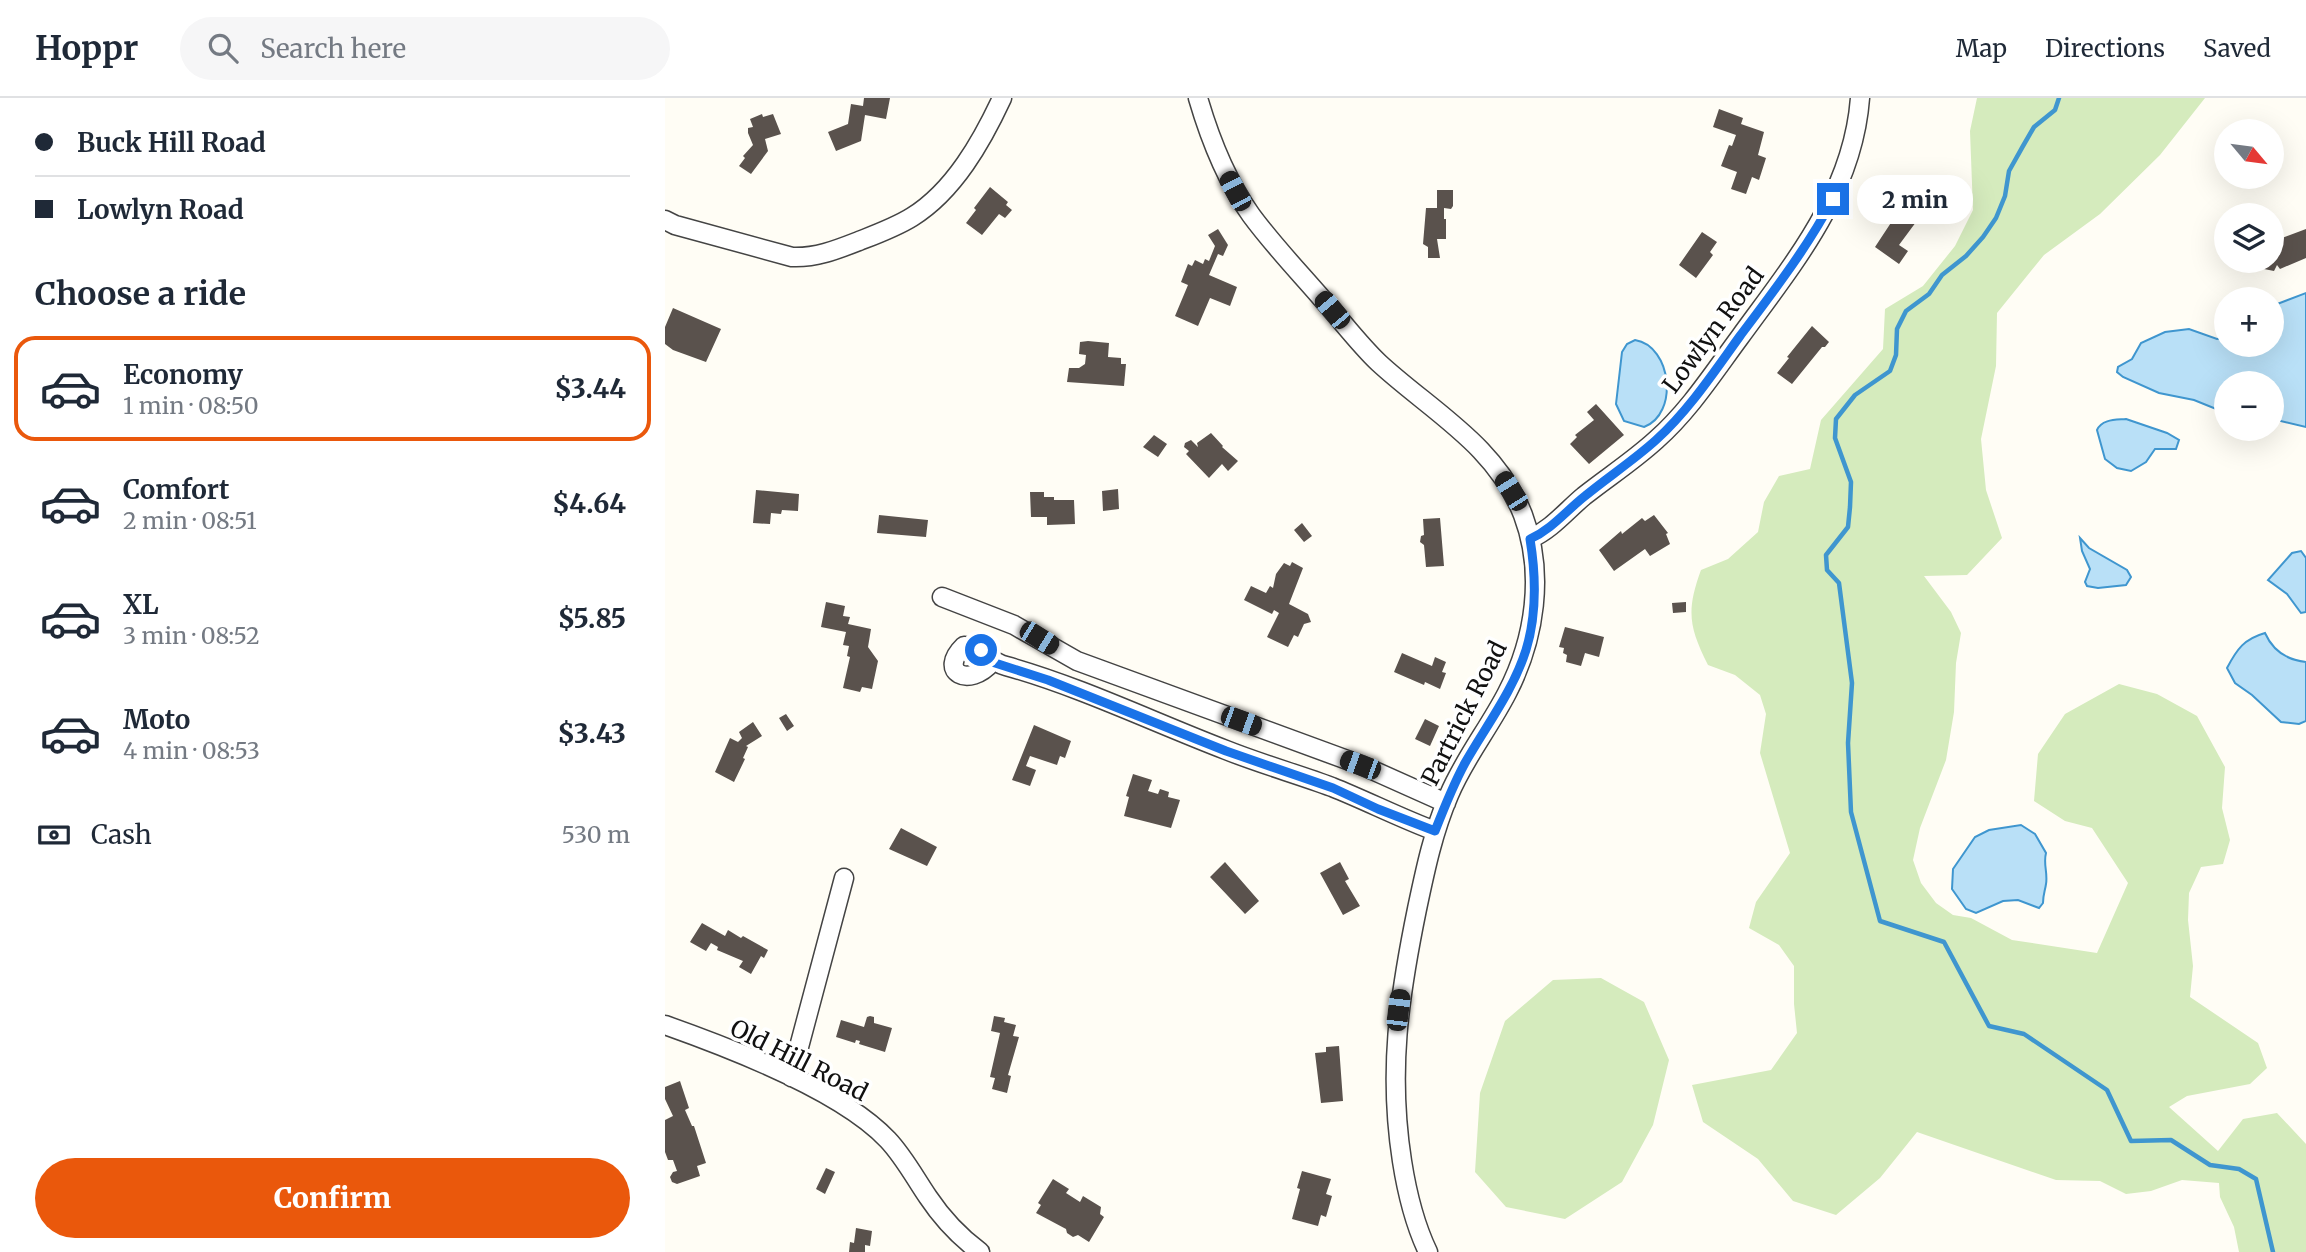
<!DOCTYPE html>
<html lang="en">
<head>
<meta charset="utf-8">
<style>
	body { margin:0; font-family:Merriweather,serif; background:#f6f6f7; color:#1f2937; height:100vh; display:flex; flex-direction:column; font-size:26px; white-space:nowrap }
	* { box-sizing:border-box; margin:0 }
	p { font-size:23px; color:#747a83 }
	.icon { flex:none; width:38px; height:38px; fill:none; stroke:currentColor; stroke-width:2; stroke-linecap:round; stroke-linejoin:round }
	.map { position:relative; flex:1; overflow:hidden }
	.panel { display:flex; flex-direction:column; background:#fff; width:665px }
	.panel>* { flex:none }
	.guide { display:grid; align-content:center; height:154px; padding:0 35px; background:#fff }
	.needle { width:46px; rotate:119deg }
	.controls { position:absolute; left:1549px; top:21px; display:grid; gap:14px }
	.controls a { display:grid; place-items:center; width:70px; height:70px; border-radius:50%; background:#fff; box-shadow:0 7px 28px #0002; font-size:35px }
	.end { position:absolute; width:32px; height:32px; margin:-16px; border:9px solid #1a73e8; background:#fff; box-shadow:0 0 0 4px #fff }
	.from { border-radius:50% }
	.bubble { position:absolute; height:49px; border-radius:24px; background:#fff; box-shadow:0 7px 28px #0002; font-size:23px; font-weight:800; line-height:49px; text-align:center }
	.car { position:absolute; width:21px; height:42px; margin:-21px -10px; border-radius:9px; box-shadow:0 0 5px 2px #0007; background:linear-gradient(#222 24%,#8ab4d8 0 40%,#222 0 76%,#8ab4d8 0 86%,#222 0) }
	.guide b { display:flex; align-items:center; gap:24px; height:66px; font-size:26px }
	.guide b+b { border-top:2px solid #e0e1e3 }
	.guide i { width:18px; height:18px; background:#1f2937 }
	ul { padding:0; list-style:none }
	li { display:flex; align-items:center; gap:21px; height:105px; margin:0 14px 10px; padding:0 21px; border:4px solid transparent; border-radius:21px }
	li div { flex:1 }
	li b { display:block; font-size:26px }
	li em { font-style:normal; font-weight:800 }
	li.current { border-color:#ea580c }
	li>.icon { width:63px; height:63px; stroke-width:1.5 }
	h2 { padding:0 35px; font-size:32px; line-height:84px }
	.pay { display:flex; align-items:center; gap:18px; height:77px; padding:0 35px; font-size:26px }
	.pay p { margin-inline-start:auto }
	.primary-button { display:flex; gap:14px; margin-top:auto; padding:14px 35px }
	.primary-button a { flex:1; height:80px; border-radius:42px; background:#ea580c; color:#fff; font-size:28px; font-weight:800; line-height:80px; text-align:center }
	header { display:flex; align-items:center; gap:42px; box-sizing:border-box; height:98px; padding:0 35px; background:#fff; border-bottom:2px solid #e0e1e3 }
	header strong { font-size:33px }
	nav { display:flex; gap:38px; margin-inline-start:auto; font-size:24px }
	.search { width:490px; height:63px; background:#f6f6f7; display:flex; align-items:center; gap:18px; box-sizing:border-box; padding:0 24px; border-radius:38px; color:#747a83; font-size:26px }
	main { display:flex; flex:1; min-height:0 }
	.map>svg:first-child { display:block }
</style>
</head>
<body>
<header>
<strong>Hoppr</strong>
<div class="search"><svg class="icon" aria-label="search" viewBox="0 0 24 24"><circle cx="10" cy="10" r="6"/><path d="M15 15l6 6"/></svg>Search here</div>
<nav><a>Map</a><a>Directions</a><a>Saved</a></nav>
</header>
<main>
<section class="panel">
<div class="guide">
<b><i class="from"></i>Buck Hill Road</b>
<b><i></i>Lowlyn Road</b>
</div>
<h2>Choose a ride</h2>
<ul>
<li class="current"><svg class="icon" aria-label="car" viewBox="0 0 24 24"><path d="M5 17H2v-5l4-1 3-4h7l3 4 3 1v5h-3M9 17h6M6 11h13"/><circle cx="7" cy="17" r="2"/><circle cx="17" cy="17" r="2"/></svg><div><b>Economy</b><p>1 min · 08:50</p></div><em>$3.44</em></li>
<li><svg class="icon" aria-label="car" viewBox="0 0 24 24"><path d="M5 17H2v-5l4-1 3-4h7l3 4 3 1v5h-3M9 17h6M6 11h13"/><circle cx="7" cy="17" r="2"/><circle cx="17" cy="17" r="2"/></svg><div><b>Comfort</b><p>2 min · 08:51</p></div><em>$4.64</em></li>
<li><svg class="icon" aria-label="car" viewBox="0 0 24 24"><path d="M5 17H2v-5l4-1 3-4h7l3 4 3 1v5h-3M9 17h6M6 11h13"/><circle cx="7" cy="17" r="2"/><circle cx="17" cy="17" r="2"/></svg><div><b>XL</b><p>3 min · 08:52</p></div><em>$5.85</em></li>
<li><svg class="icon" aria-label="car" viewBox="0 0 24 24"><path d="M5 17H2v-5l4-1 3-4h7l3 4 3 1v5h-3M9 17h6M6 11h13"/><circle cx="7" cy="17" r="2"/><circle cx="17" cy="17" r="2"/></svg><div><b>Moto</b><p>4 min · 08:53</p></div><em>$3.43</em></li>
</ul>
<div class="pay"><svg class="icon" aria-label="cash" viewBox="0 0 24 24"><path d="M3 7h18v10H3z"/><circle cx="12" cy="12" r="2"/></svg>Cash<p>530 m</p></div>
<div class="primary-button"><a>Confirm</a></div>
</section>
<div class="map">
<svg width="1641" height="1154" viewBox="0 0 1641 1154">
	<rect width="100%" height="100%" fill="#fffdf5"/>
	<path fill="#d5ebbd" d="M 1312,0 L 1540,0 L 1495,57 L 1435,116 L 1379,157 L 1332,215 L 1331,268 L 1316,341 L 1321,392 L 1337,440 L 1302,477 L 1259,478 L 1286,514 L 1296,535 L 1291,565 L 1289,614 L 1281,662 L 1255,730 L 1248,762 L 1256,785 L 1271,805 L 1288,817 L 1306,820 L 1347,842 L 1432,855 L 1463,785 L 1427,730 L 1400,723 L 1369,703 L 1373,656 L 1400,616 L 1454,586 L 1492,596 L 1532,618 L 1560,669 L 1557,710 L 1565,742 L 1558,766 L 1536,769 L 1524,795 L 1523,822 L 1528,868 L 1525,899 L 1593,945 L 1602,970 L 1585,986 L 1522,998 L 1504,1009 L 1553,1053 L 1578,1021 L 1612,1015 L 1641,1046 L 1641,1154 L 1574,1154 L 1569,1129 L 1555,1099 L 1554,1085 L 1517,1082 L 1486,1093 L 1461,1096 L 1435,1083 L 1391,1082 L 1252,1034 L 1215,1080 L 1171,1117 L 1128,1103 L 1093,1061 L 1038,1024 L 1027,987 L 1106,972 L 1132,935 L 1129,906 L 1129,868 L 1114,847 L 1084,830 L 1091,804 L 1125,755 L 1095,655 L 1101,616 L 1095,597 L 1070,577 L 1043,567 C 1024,529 1021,513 1036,472 L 1063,461 L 1093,434 L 1099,404 L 1114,378 L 1145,371 L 1156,322 L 1218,251 L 1220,211 L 1258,188 L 1290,148 L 1308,112 L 1305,33 Z
		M 936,880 L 979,904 L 1004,962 L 988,1027 L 957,1084 L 900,1121 L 841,1109 L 810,1074 L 815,995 L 840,923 L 888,882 Z"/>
	<path fill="#b9e0f7" stroke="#3f96cf" stroke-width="2" d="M 1641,195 L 1641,329 L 1607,321 L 1606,285 L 1561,285 L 1561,315 L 1529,302 L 1494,295 L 1458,279 L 1452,274 L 1453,269 L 1467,261 L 1476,245 L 1500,234 L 1524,231 L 1552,241 L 1561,240 L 1561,247 L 1606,247 L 1607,208 Z
		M 970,242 C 1007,248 1014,316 979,329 L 959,323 L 951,306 L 957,254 L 962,246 Z
		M 1461,321 L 1502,335 L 1514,342 L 1511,351 L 1490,351 L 1481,364 L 1466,373 L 1452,370 L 1440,361 L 1432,332 C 1437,321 1451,322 1461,321 Z
		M 1415,440 L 1424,450 L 1462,472 L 1466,479 L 1461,487 L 1433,490 L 1422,488 L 1420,484 L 1425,471 L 1417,453 Z
		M 1636,453 L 1641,460 L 1641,514 L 1636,515 L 1622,496 L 1603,482 L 1627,455 Z
		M 1600,535 C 1608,553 1622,562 1641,564 L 1641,623 L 1634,626 L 1616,624 L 1587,597 L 1570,585 L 1562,570 C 1572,551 1579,541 1600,535 Z
		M 1356,727 L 1370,736 L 1381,755 C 1378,766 1383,775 1381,786 C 1380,793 1378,797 1378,805 L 1374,810 L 1353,802 L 1338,803 L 1311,815 L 1301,811 L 1287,791 L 1288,771 L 1310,739 L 1324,732 Z"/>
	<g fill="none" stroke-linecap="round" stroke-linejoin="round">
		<path stroke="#3f96cf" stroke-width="4.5" d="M 1394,0 L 1390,12 L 1369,29 L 1358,48 L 1344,73 L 1340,98 L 1331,120 L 1318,139 L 1301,158 L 1277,177 L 1264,196 L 1241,213 L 1232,231 L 1231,257 L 1225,273 L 1190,297 L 1171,321 L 1170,340 L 1186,384 L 1185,409 L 1183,429 L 1161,457 L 1162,472 L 1174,485 L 1187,585 L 1183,645 L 1186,714 L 1215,823 L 1279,844 L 1324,928 L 1359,936 L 1442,992 L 1466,1043 L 1506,1042 L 1545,1067 L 1574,1071 L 1591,1081 L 1608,1154"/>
	</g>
	<path fill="#5a524d" d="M 199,0 L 225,0 L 221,21 L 200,17 L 196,43 L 171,53 L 163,34 L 183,26 L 186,6 L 198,8 Z
		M 1054,11 L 1078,20 L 1076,26 L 1099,34 L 1093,57 L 1101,60 L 1094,82 L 1087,79 L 1081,96 L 1066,91 L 1072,74 L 1056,68 L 1064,47 L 1067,48 L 1071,37 L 1048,29 Z
		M 97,16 L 98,19 L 108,16 L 116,36 L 100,41 L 103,53 L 86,76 L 74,68 L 80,60 L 78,58 L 88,47 L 83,35 L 83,30 L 88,29 L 85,21 Z
		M 325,89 L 343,104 L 341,107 L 347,112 L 340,120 L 334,116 L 317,137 L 301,125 L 311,112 L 309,110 Z
		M 772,92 L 788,92 L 788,108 L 786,111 L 779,110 L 779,121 L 781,121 L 781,141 L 772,141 L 775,160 L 763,160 L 763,149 L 758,146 L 761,110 L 772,110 Z
		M 1237,108 L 1254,120 L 1234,147 L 1243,153 L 1234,166 L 1210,149 Z
		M 553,131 L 563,147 L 558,158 L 553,156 L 544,177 L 572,189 L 565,208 L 545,200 L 533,228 L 510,218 L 523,187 L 516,184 L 523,166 L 527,168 L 530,162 L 538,166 L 540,161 L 544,163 L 550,148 L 543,137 Z
		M 1641,131 L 1641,160 L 1615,171 L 1612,167 L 1609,173 L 1599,171 L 1597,163 L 1606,163 L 1606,144 Z
		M 1037,134 L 1052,144 L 1045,154 L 1048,157 L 1031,180 L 1014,167 Z
		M 8,210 L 56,231 L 41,264 L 8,252 L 0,246 L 0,229 Z
		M 1147,228 L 1164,244 L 1160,249 L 1157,249 L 1127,286 L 1112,275 L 1124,260 L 1122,259 Z
		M 423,243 L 444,245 L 443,259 L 456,260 L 456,266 L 461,266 L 459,288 L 402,284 L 404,270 L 414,270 L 420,266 L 421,257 L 414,256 L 415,244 Z
		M 931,306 L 959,337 L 924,366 L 905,346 L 912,339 L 910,337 L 929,322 L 922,314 Z
		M 546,335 L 558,348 L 557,349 L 573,363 L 563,373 L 557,366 L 544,380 L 521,356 L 524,353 L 519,349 L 520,345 L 526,342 L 533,349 L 532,345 Z
		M 489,337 L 502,346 L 493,359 L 478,349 Z
		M 453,391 L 454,411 L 438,413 L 437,393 Z
		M 91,392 L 134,396 L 133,413 L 117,412 L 116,416 L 106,415 L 105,426 L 88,425 Z
		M 365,394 L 379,394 L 379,399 L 389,399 L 389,402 L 409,402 L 410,426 L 382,427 L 382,419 L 366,419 Z
		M 214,417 L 263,422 L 261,439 L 212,435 Z
		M 989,417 L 1003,435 L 1001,436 L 1005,446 L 985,458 L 980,451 L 949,473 L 934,452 L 956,433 L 957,436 L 977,420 L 980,423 Z
		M 775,420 L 779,468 L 761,469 L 759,447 L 755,444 L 756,438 L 759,437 L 758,421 Z
		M 637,425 L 647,438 L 639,444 L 629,432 Z
		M 627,464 L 638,470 L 624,506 L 643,516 L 646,524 L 639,526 L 633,539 L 629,537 L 623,549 L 602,539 L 614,515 L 609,512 L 607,516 L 579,502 L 586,488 L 601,495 L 605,488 L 608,490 L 611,476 L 619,465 L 625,468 Z
		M 161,504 L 180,508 L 178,518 L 185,519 L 183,526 L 206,531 L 203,549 L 213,563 L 207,591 L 197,589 L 195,594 L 178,590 L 185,559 L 182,558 L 184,548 L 178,547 L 181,534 L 156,529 Z
		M 1021,504 L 1021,514 L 1008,515 L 1007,505 Z
		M 900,529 L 939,539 L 934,559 L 920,555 L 916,568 L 901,564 L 902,557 L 898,555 L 899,550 L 894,549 Z
		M 737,555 L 767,568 L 770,559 L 781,564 L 777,574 L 781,575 L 775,591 L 760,584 L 759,587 L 729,574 Z
		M 121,616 L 129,628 L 122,633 L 114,620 Z
		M 760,621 L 774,628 L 765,648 L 750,641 Z
		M 88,624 L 97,638 L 81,648 L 83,649 L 78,660 L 80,661 L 69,684 L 50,674 L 65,640 L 73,644 L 77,640 L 74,634 Z
		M 369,627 L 406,643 L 400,660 L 395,658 L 392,667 L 365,658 L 361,668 L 371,672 L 365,688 L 347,682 Z
		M 468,676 L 487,682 L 483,693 L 493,696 L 495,691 L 504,694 L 503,699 L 515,702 L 506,730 L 459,718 L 464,699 L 461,698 Z
		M 236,730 L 272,749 L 262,768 L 224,751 Z
		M 560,764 L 594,803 L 580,816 L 545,779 Z
		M 675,764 L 684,781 L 680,783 L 695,808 L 678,817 L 655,775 Z
		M 37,825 L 60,838 L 63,832 L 76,840 L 78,838 L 103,852 L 99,860 L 96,858 L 86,876 L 74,869 L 78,863 L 52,852 L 53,849 L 46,845 L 41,853 L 25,844 Z
		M 205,918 L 209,919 L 209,925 L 227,930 L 220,954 L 194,946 L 195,943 L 191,942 L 190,945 L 171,939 L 176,922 L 199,929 L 202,919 Z
		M 329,918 L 340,920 L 339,924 L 351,927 L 348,938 L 354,939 L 343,977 L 346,978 L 342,995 L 327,991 L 330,980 L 325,979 L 335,935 L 326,933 Z
		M 674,948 L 678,1003 L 656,1005 L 650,955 L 661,954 L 661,949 Z
		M 15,983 L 24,1010 L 20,1012 L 27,1028 L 29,1028 L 41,1065 L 32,1068 L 35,1078 L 12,1086 L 7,1084 L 5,1079 L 8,1074 L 12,1073 L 8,1062 L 3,1062 L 0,1054 L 0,1022 L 8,1018 L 0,1001 L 0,989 Z
		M 161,1070 L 170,1074 L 160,1096 L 151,1091 Z
		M 637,1073 L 666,1081 L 661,1096 L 667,1098 L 661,1119 L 656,1117 L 653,1128 L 627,1121 L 635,1091 L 632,1090 Z
		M 388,1081 L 404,1091 L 401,1095 L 415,1104 L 418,1098 L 436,1109 L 435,1116 L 439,1119 L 424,1144 L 413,1137 L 408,1139 L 402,1135 L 401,1131 L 371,1115 L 376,1107 L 373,1105 Z
		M 191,1130 L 207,1133 L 205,1148 L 200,1147 L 200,1154 L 184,1154 L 185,1144 L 189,1145 Z"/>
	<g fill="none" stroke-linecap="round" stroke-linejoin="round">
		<g stroke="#444" stroke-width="21">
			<path id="street" d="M 533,0 C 545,41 561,82 586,117 C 608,147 634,174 659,203 C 677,223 694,246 714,265 C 766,313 831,347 858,417 C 880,475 870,541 842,595 C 824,630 799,661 784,697 C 768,734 760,773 752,811 C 734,899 723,973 737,1063 C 742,1095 749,1125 763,1154
				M 0,122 L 10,127 L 127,159 C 151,160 171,152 194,143 C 212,136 231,129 247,119 C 289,93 317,43 337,0
				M 865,441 C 887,431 901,413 919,398 C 943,379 968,363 991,342 C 1024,313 1049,274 1075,239 C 1128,166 1188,95 1195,0
				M 277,499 L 349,527 L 412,563 L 696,667 L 781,705
				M 327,564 C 304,591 272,574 299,548 C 319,549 322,563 341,568 C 416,589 488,624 561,652 C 596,666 632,676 667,689 C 702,703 735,720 770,733
				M 0,927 C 65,950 176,992 223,1042 C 239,1059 250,1080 263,1099 C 277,1120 295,1139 315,1154
				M 126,979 L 179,780"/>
		</g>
		<use href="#street" stroke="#fff" stroke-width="18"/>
	</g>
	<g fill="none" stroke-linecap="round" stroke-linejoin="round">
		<path stroke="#1a73e8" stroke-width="9" d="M 316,552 L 327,564 L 383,582 L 561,653 L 668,690 L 713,711 L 770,733 C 779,710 788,687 800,665 C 821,628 848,593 861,552 C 872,516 871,478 865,441 C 887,431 901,413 920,398 C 943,379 969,362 991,342 C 1024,312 1049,274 1075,238 C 1108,194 1142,150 1168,101"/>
	</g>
	<g text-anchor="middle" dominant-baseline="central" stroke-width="7" stroke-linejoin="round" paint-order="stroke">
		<g font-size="24" fill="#111" stroke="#fff">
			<text transform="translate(1048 232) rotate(-53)">Lowlyn Road</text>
			<text transform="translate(799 615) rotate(-63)">Partrick Road</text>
			<text transform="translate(134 962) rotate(27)">Old Hill Road</text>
		</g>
	</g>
</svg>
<div class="controls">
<a><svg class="needle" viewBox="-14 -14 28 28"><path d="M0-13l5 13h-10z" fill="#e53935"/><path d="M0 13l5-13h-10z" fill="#747a83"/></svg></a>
<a><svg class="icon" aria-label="layers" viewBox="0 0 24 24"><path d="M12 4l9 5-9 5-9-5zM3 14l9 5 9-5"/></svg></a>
<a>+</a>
<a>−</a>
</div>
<i class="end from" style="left:316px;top:552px"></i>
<i class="end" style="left:1168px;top:101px"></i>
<div class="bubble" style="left:1192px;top:77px;width:116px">2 min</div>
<i class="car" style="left:570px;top:93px;rotate:332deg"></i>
<i class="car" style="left:667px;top:212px;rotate:320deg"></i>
<i class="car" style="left:846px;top:393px;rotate:328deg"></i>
<i class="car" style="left:374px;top:540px;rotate:122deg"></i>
<i class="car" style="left:576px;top:623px;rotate:110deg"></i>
<i class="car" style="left:695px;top:667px;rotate:290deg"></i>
<i class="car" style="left:733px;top:912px;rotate:7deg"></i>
</div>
</main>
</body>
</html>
